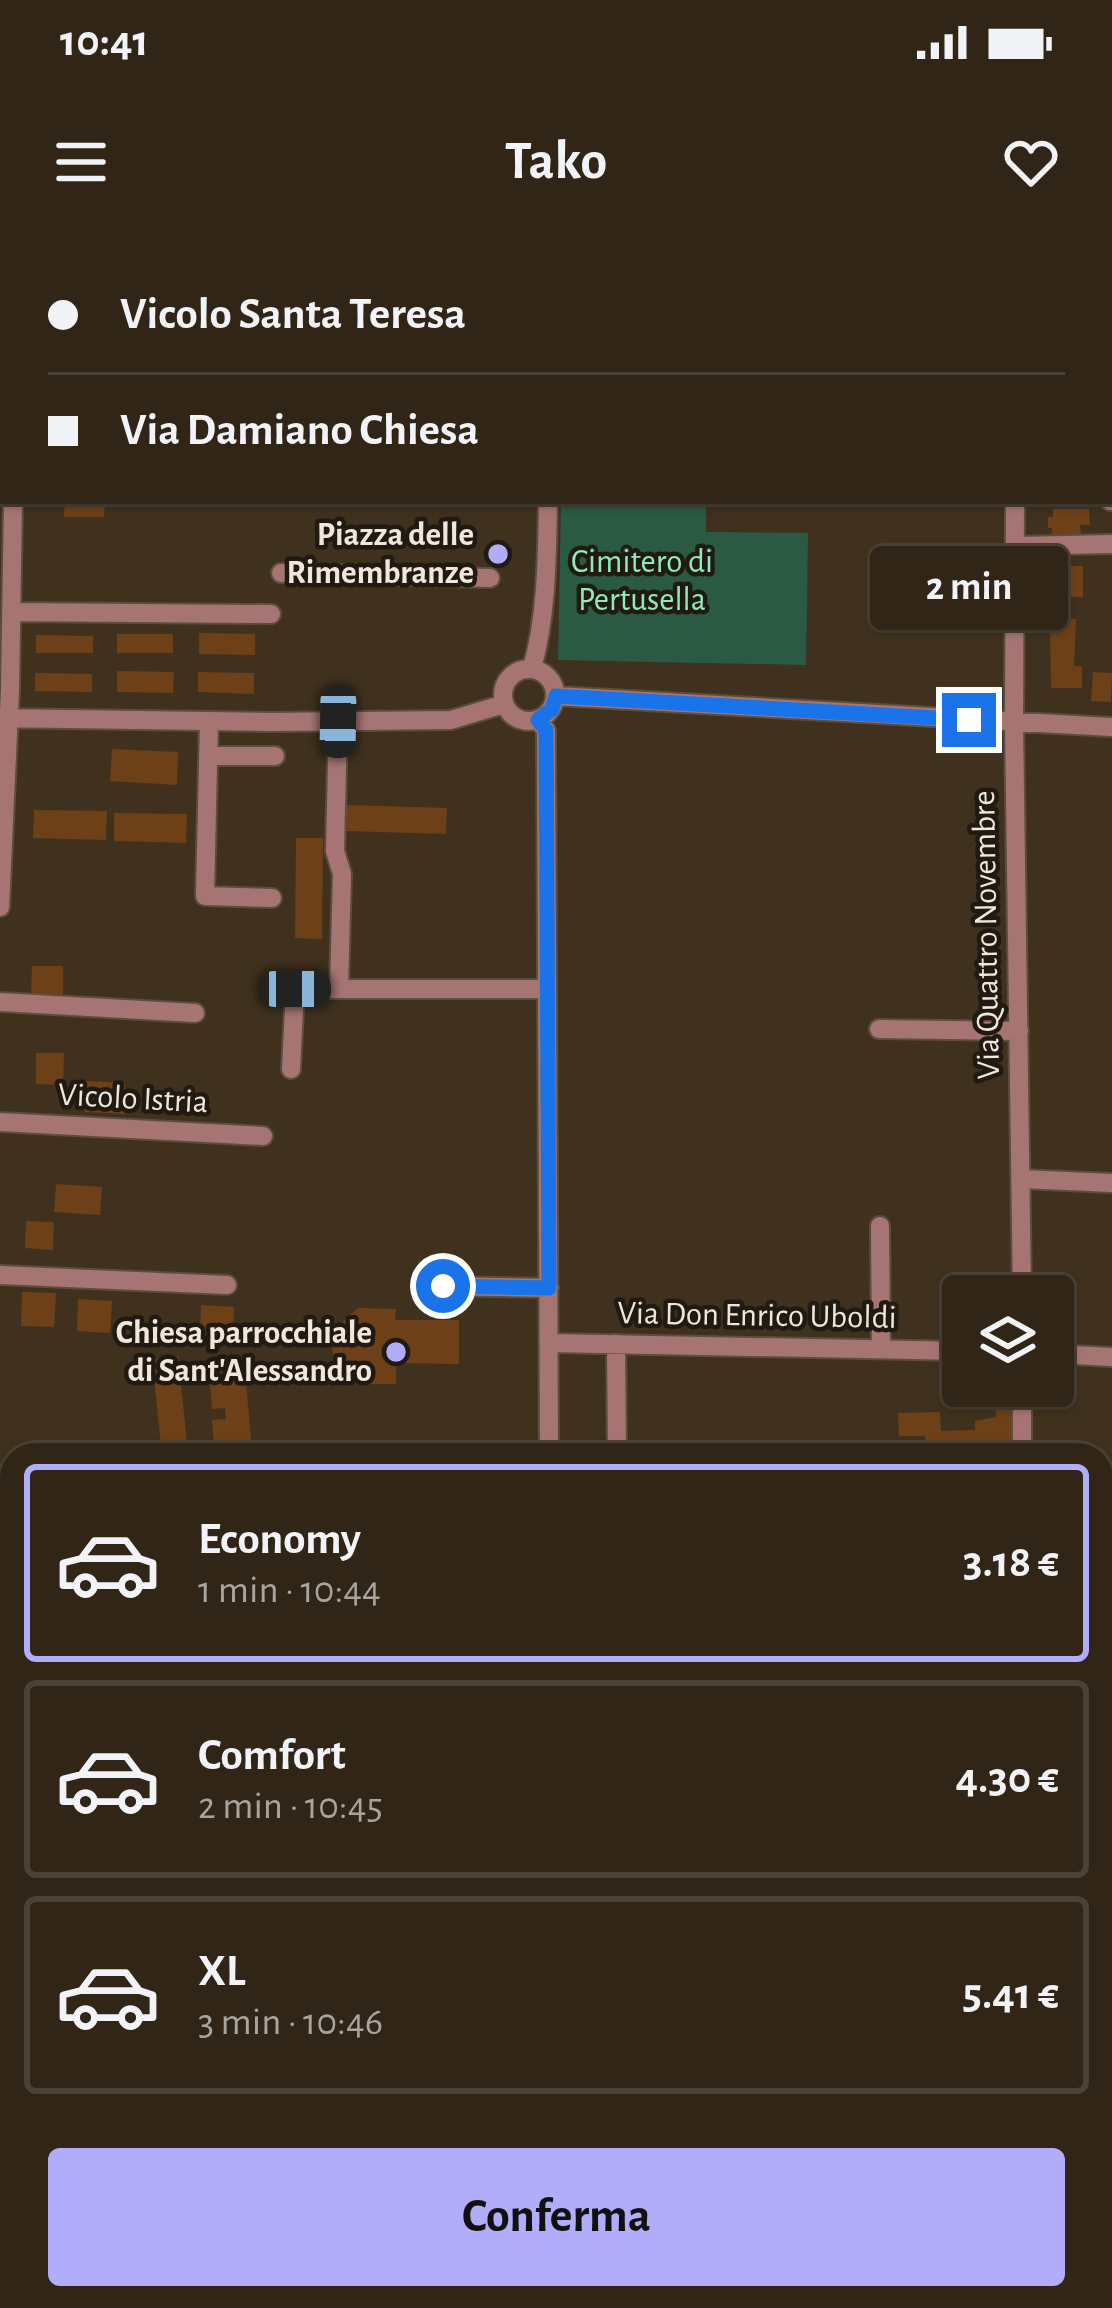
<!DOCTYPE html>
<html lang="it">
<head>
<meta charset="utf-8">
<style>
	body { margin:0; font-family:"Alegreya Sans",sans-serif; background:#382d1f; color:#f1f3f6; height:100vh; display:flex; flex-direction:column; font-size:45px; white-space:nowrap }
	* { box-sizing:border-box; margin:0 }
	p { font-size:39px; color:#a8a5a1 }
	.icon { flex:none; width:66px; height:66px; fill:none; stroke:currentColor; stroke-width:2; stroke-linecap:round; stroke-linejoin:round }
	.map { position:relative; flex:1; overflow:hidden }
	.sheet { position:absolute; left:0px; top:1203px; width:1113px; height:867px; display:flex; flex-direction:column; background:#302516; border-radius:36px 36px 0 0; box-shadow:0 3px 9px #0004,0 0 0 3px #4b4235 }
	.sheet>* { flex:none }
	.guide { position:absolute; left:0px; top:0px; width:1113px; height:264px; box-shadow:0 3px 9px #0004,0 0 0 3px #4b4235; display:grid; align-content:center; height:264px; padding:0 48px; background:#302516 }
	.tools { position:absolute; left:942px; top:1035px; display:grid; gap:24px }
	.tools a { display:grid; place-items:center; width:132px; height:132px; border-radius:12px; background:#302516; box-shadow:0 3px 9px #0004,0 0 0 3px #4b4235; font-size:60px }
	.end { position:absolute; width:54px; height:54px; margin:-27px; border:15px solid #1a73e8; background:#fff; box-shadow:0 0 0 6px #fff }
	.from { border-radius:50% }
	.bubble { position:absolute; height:84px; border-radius:12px; background:#302516; box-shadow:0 3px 9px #0004,0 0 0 3px #4b4235; font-size:39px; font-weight:700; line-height:84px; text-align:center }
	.car { position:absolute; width:36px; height:72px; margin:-36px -18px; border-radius:15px; box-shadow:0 0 9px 3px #0007; background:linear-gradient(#222 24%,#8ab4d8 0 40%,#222 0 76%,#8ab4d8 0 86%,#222 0) }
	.guide b { display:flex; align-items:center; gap:42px; height:114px; font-size:45px }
	.guide b+b { border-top:3px solid #4b4235 }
	.guide i { width:30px; height:30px; background:#f1f3f6 }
	ul { padding:21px 0 0; list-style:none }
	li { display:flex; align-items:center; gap:36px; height:198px; margin:0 24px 18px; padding:0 24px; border:6px solid #4b4235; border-radius:12px }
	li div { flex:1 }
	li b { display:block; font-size:45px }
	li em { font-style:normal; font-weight:700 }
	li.active { border-color:#b2adf9 }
	li>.icon { width:108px; height:108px; stroke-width:1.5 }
	.cta { display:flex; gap:24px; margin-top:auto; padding:24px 48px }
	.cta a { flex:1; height:138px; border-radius:12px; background:#b2adf9; color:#111; font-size:48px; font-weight:700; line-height:138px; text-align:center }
	.status { display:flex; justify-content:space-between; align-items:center; height:84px; padding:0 60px; background:#302516; direction:ltr }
	.status svg { height:33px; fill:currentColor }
	header { display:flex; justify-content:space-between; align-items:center; height:156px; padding:0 48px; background:#302516; font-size:54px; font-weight:700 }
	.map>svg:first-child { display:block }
</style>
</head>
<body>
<div class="status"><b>10:41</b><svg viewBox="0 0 49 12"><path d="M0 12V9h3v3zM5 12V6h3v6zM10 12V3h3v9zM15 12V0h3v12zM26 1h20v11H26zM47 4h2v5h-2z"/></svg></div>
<header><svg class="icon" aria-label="menu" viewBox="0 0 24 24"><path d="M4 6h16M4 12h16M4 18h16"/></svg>Tako<svg class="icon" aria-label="heart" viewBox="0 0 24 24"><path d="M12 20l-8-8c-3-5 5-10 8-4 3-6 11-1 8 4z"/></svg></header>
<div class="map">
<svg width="1112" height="2068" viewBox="0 0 1112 2068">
	<rect width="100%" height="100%" fill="#40311e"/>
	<path fill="#4e3a21" d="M 1112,1568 L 1112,1632 L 1101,1641 L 1101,1577 Z
		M 0,2038 L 12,2040 L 12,2058 L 157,2058 L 236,2068 L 0,2068 Z
		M 494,2058 L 573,2058 L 560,2068 L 484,2068 Z"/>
	<path fill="#2a5a43" d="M 561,261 L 706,261 L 706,292 L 808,293 L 806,425 L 558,420 Z
		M 0,1732 L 12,1733 L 12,2008 L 0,2007 Z"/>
	<path fill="#6d4018" d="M 65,261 L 105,261 L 104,277 L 64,277 Z
		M 1053,269 L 1089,269 L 1090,285 L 1080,285 L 1081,294 L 1052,294 L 1052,288 L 1048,288 L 1048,277 L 1053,277 Z
		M 1054,326 L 1083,326 L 1083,357 L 1054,357 Z
		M 1076,379 L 1074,426 L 1082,426 L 1082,448 L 1051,448 L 1050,380 Z
		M 199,393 L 255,394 L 255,415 L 199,414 Z
		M 117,394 L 173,394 L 173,413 L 117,413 Z
		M 36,395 L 93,396 L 93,413 L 36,413 Z
		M 117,431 L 174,432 L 173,453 L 117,452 Z
		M 198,432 L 254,433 L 254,454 L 198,452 Z
		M 1093,432 L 1112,433 L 1111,462 L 1091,461 Z
		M 35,433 L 92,434 L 92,452 L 35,451 Z
		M 112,509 L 178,512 L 177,545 L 110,541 Z
		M 346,565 L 447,568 L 446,594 L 346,591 Z
		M 34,570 L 107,571 L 106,600 L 33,598 Z
		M 114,573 L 187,574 L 186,603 L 114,601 Z
		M 296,598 L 323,598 L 322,699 L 295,698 Z
		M 32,726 L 63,726 L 63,755 L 31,754 Z
		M 36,813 L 64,813 L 63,845 L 36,844 Z
		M 86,841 L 125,843 L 124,874 L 85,872 Z
		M 56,944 L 102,947 L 100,975 L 54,972 Z
		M 26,981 L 54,982 L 53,1010 L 25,1008 Z
		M 22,1052 L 56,1053 L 54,1087 L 21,1086 Z
		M 78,1059 L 112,1061 L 110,1093 L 77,1091 Z
		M 201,1065 L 234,1067 L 233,1097 L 200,1095 Z
		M 358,1068 L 396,1069 L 395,1080 L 459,1080 L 459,1124 L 396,1123 L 396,1144 L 358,1144 L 333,1120 L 332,1091 Z
		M 178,1116 L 188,1212 L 162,1215 L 152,1119 Z
		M 237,1118 L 239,1142 L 246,1142 L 251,1200 L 245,1201 L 246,1215 L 215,1215 L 212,1180 L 226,1179 L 225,1168 L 212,1169 L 208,1120 Z
		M 1015,1146 L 1017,1192 L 1006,1205 L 925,1211 L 925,1196 L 899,1196 L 898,1173 L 940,1172 L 941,1191 L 975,1190 L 975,1181 L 996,1177 L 997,1147 Z
		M 6,1217 L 12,1217 L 12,1264 L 4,1264 Z
		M 1101,1320 L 1112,1320 L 1112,1356 L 1101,1356 Z
		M 1101,1386 L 1112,1402 L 1112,1458 L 1101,1442 Z
		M 0,1388 L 12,1388 L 12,1423 L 0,1423 Z
		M 41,2058 L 157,2058 L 213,2065 L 213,2068 L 41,2068 Z
		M 961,2062 L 994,2065 L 993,2068 L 961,2068 Z"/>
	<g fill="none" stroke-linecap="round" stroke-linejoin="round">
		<g stroke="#5c4e3c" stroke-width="22">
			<path id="minor" d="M 552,0 L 553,3
				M 1014,0 L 1014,3
				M 17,3 L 17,0
				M 307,3 L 307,0
				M 0,46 L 3,46
				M 1110,83 L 1112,83
				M 1015,261 L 1014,482 L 1022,1056
				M 1110,261 L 1112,261
				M 1015,306 L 1112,304
				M 281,333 L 490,338
				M 12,372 L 271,374
				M 532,428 C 547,376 547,315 548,261
				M503 455a26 26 0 1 1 52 0a26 26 0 1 1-52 0Z
				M 556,456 L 1112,487
				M 0,478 L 271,482 L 451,480 L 504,464
				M 538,480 L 546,490 L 549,1215
				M 209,481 L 205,656 L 272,658
				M 338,482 L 335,611 L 342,634 L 339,749
				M 208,516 L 275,516
				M 0,667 L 10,450 L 13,261
				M 0,762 L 195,773
				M 879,789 L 1019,791
				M 291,829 L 295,749 L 545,749
				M 0,882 L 263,896
				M 1021,939 L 1112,943
				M 880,986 L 881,1108
				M 0,1035 L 227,1045
				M 443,1046 L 549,1048
				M 550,1103 L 963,1111
				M 616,1104 L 617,1215
				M 1053,1114 L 1112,1117
				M 1022,1215 L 1022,1146
				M 0,1372 L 12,1373
				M 1101,1483 L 1112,1495
				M 1101,1526 L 1112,1509
				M 0,1609 L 12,1609
				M 1101,1653 L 1112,1645
				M 0,1724 L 12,1726
				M 1101,1928 L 1112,1837
				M 1101,1998 L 1112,1999
				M 0,2020 L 12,2022
				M 286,2058 L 362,2068
				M 607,2068 L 608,2058
				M 838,2068 L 838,2058
				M 1084,2068 L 1085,2058"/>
		</g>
		<use href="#minor" stroke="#a77474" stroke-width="18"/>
		<g stroke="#b8ad9f" stroke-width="9">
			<path id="rail" d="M 1101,1589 L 1112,1580
				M 1101,1619 L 1112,1610
				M 495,2068 L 508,2058
				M 530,2068 L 543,2058"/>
		</g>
		<use href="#rail" stroke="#211a12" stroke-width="4.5" stroke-dasharray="14" stroke-linecap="butt"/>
	</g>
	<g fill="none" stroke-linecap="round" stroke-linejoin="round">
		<path stroke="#1a73e8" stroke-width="15" d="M 443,1046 L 549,1048 L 546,490 L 538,480 L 552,469 L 556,456 L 969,480"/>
	</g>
	<g fill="#b2adf9" stroke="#211a12" stroke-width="4.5">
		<circle cx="498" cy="314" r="12"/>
		<circle cx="396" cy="1112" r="12"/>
	</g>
	<g text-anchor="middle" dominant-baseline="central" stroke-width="9" stroke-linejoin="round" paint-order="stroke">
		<g font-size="33" font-weight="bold" fill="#f0e6da" stroke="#211a12" text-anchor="end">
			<text x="474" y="295">Piazza delle<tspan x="474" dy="38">Rimembranze</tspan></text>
			<text x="372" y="1093">Chiesa parrocchiale<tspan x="372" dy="38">di Sant'Alessandro</tspan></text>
		</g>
		<g font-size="33" fill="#8eebbb" stroke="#211a12">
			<text x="642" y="322">Cimitero di<tspan x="642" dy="38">Pertusella</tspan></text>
		</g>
		<g font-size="33" fill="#f0e6da" stroke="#211a12">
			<text transform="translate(987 695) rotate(-91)">Via Quattro Novembre</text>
			<text transform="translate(133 859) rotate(3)">Vicolo Istria</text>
			<text transform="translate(757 1076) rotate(1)">Via Don Enrico Uboldi</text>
		</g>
	</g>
</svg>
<div class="tools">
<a><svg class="icon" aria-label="layers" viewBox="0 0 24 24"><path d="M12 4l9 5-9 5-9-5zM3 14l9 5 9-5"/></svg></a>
</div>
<i class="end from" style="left:443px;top:1046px"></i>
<i class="end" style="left:969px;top:480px"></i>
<div class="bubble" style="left:870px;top:306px;width:198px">2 min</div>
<i class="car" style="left:338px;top:482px;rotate:181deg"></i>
<i class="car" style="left:295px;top:749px;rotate:90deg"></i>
<div class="guide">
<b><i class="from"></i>Vicolo Santa Teresa</b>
<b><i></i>Via Damiano Chiesa</b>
</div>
<section class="sheet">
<ul>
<li class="active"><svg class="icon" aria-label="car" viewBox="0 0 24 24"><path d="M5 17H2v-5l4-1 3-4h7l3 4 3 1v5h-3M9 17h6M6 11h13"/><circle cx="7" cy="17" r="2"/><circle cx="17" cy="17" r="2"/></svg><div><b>Economy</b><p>1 min · 10:44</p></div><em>3.18 €</em></li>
<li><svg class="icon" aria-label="car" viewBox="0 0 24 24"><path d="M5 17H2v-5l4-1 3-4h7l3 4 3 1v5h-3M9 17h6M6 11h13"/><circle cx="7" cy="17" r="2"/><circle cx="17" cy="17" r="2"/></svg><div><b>Comfort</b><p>2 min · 10:45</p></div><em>4.30 €</em></li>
<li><svg class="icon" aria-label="car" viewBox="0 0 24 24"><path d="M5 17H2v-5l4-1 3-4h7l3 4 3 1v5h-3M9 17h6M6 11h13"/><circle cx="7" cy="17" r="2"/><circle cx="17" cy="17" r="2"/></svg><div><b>XL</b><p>3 min · 10:46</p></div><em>5.41 €</em></li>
</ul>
<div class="cta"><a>Conferma</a></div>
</section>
</div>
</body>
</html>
